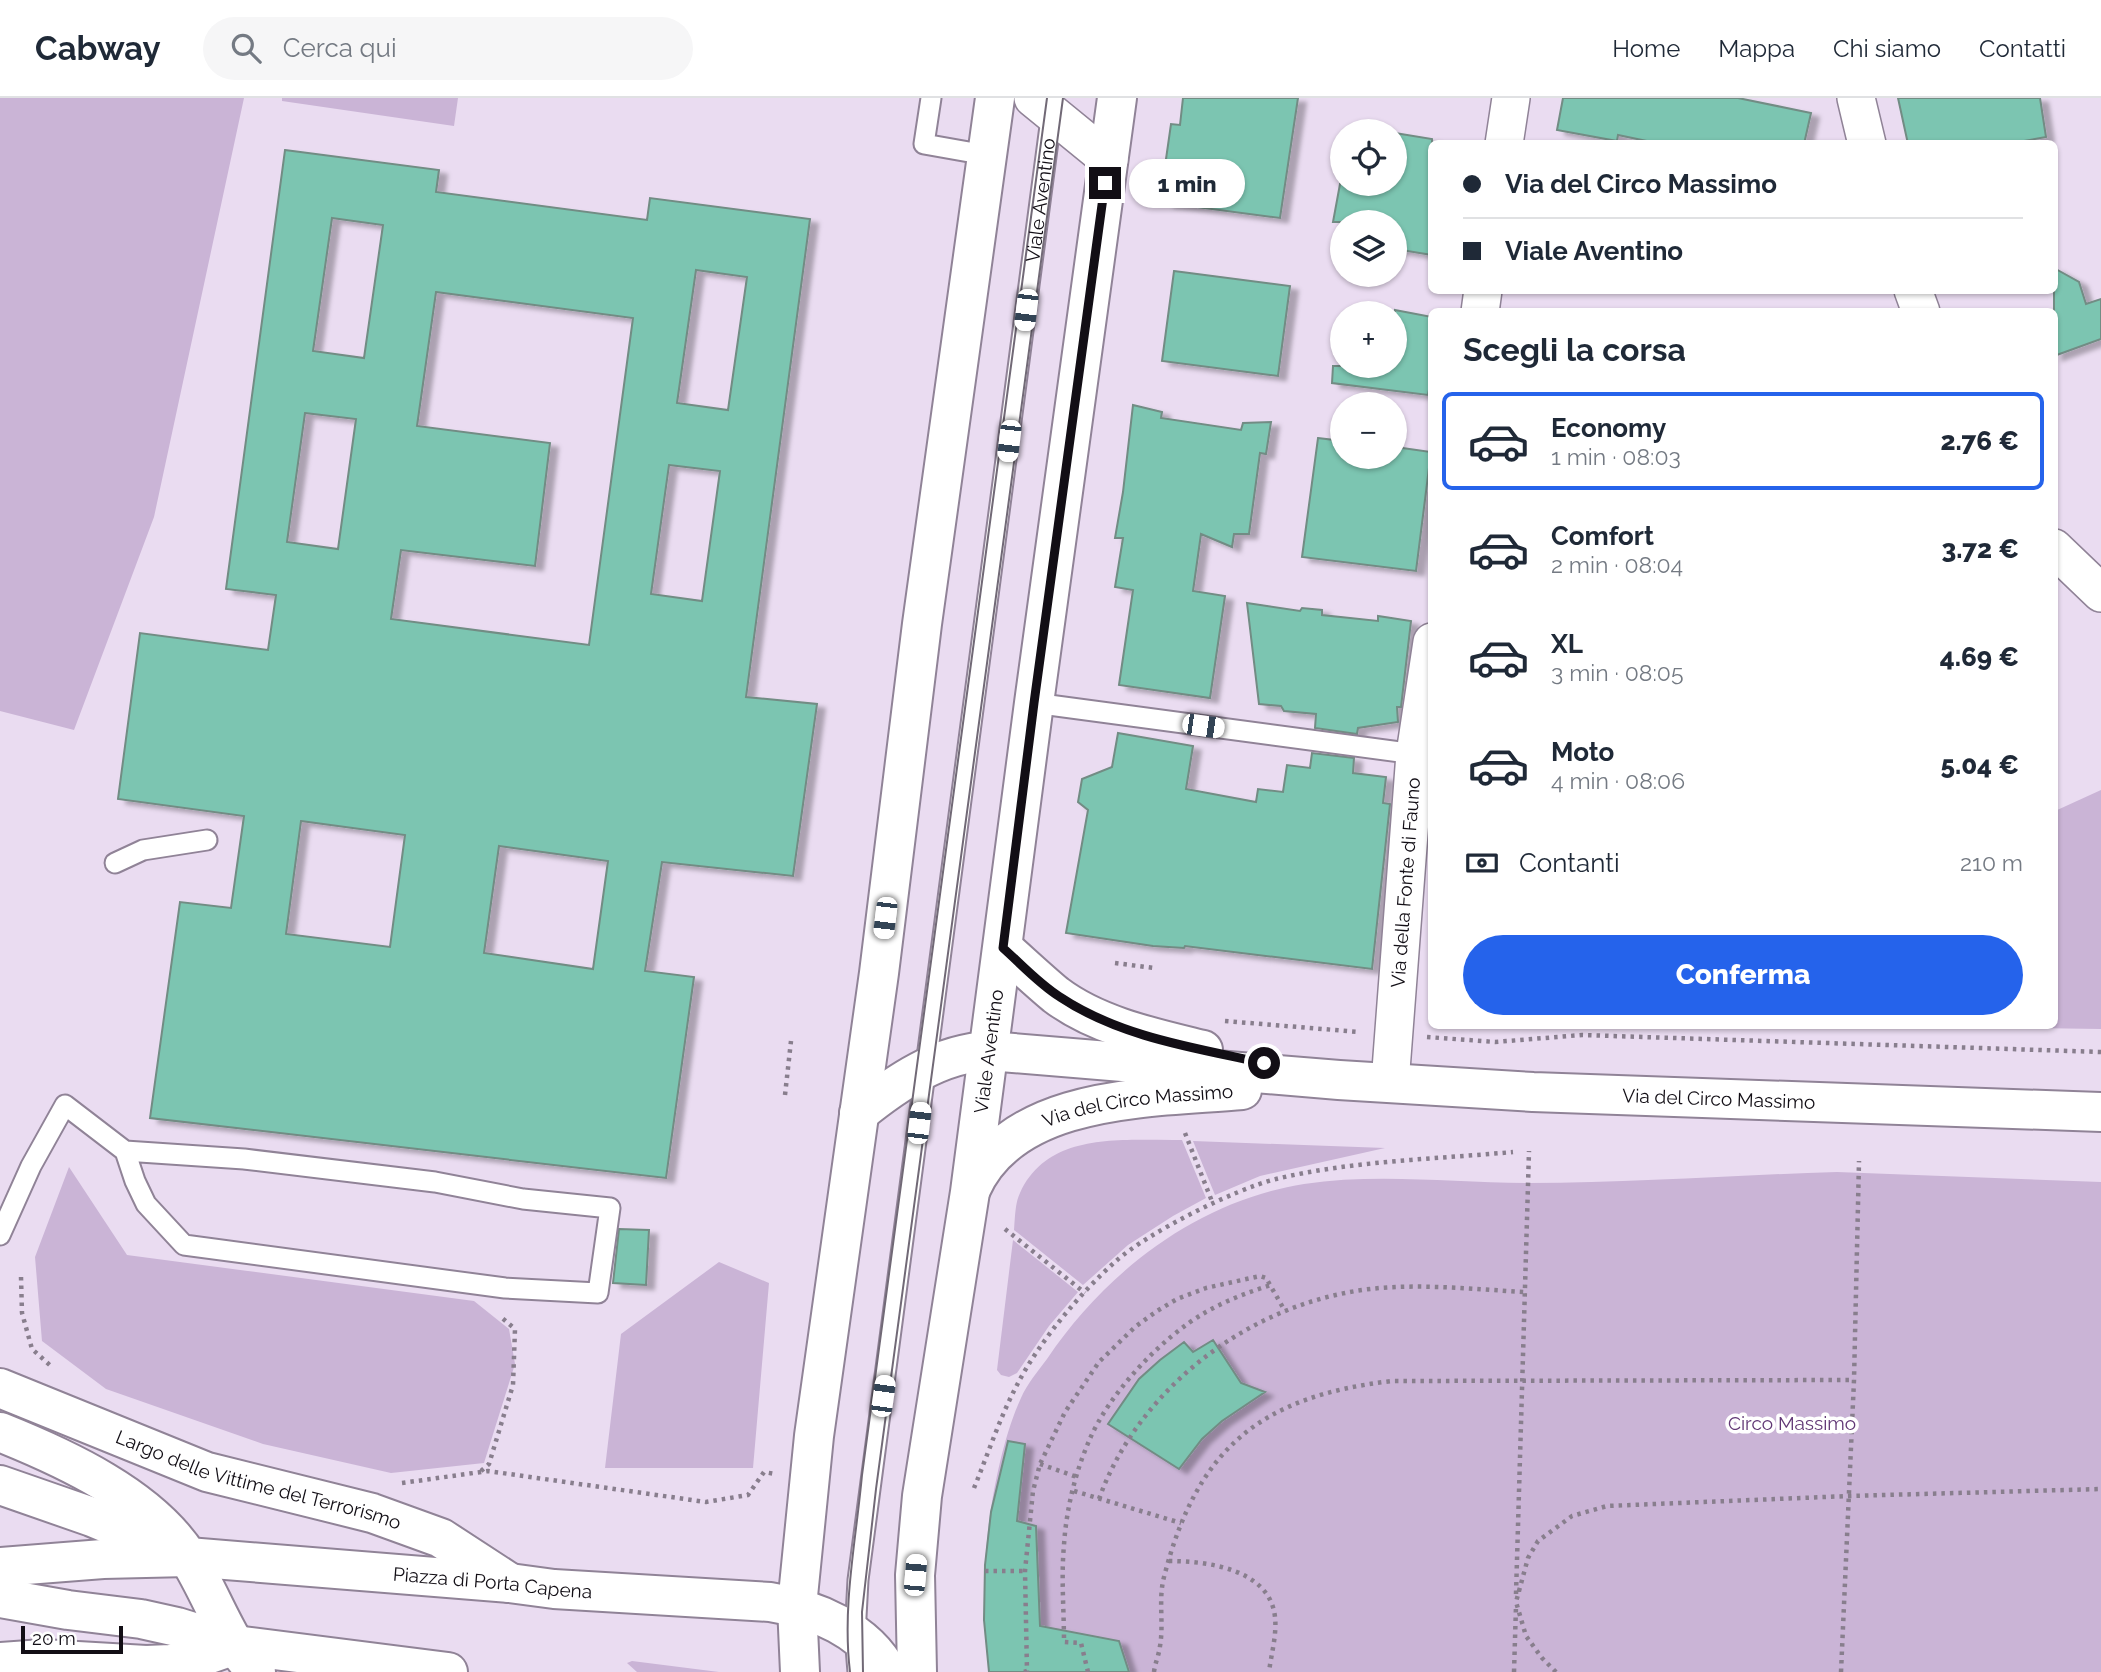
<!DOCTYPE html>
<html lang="it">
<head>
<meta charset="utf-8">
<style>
	body { margin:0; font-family:Raleway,sans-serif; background:#f6f6f7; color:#1f2937; height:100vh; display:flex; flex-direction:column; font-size:26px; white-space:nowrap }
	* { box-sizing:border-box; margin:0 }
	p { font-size:23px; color:#747a83 }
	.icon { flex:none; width:38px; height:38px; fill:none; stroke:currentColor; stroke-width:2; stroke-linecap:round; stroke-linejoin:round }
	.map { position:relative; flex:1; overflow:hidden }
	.sheet { position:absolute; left:1428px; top:210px; width:630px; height:721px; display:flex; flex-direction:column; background:#fff; border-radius:10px; box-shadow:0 2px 5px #0004 }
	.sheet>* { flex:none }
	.guide { position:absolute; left:1428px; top:42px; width:630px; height:154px; border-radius:10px; box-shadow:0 2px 5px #0004; display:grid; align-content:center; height:154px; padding:0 35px; background:#fff }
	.controls { position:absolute; left:1330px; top:21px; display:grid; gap:14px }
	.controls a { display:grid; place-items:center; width:77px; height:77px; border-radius:50%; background:#fff; box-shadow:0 2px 5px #0004; font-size:35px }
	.scale { position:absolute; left:21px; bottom:18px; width:102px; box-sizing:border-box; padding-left:7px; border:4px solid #120e15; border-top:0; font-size:19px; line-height:24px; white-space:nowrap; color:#120e15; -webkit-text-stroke:5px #fff; paint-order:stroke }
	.end { position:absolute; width:32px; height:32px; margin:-16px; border:9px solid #120e15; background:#fff; box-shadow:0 0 0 4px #fff }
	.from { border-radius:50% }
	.bubble { position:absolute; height:49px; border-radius:24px; background:#fff; box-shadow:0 2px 5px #0004; font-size:23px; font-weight:800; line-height:49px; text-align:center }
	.car { position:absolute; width:21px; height:42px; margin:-21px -10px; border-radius:9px; box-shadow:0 0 5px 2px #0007; background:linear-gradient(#fff 24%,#345 0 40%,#fff 0 76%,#345 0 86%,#fff 0) }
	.guide b { display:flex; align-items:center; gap:24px; height:66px; font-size:26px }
	.guide b+b { border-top:2px solid #e0e1e3 }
	.guide i { width:18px; height:18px; background:#1f2937 }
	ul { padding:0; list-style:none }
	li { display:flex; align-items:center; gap:21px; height:98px; margin:0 14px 10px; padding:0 21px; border:4px solid transparent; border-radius:10px }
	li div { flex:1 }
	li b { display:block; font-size:26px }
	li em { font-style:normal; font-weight:800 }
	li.selected { border-color:#2563eb }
	li>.icon { width:63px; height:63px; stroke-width:1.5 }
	h2 { padding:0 35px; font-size:32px; line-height:84px }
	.pay { display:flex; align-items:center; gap:18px; height:77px; padding:0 35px; font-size:26px }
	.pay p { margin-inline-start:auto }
	.button { display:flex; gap:14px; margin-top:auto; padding:14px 35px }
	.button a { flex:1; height:80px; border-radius:42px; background:#2563eb; color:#fff; font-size:28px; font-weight:800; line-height:80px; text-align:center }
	header { display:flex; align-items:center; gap:42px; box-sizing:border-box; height:98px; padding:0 35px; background:#fff; border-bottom:2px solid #e0e1e3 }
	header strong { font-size:33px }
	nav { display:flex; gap:38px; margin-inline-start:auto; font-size:24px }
	.search { width:490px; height:63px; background:#f6f6f7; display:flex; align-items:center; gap:18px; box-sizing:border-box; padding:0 24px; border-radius:38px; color:#747a83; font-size:26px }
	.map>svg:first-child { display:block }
</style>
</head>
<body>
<header>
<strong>Cabway</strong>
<div class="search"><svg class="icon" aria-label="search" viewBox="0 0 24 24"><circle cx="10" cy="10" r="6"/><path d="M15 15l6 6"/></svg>Cerca qui</div>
<nav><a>Home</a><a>Mappa</a><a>Chi siamo</a><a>Contatti</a></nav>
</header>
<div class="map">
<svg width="2101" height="1574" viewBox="0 0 2101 1574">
	<defs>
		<filter id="shadow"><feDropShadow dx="8" dy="4.5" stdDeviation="2" flood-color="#0004"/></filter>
	</defs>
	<rect width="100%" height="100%" fill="#eadcf1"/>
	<path fill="#cab4d6" d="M 0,0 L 244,0 L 154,419 L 74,632 L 0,613 Z
		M 282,0 L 458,0 L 454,28 L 282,3 Z
		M 2101,692 L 2101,931 L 1890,928 L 2054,928 L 2055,713 Z
		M 1182,1042 L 1206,1100 L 1173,1118 L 1128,1147 L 1083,1187 L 1014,1132 C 1015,1120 1015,1105 1020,1095 C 1049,1032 1125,1043 1182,1042 Z
		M 1193,1043 L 1385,1050 L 1260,1078 L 1215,1097 Z
		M 69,1069 L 127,1157 L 474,1203 L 509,1231 L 515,1266 L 484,1365 L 391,1375 L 263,1346 L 106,1291 L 42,1243 L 35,1159 Z
		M 1837,1074 L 2101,1084 L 2101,1574 L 989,1574 C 988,1541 984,1507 985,1473 C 986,1424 1000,1345 1021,1300 C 1027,1286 1038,1273 1047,1261 C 1106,1173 1198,1103 1304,1086 C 1379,1075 1454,1085 1529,1085 C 1631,1085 1734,1077 1837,1074 Z
		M 1013,1142 L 1078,1194 L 1049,1228 L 1017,1275 L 1009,1279 L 1001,1277 L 997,1272 Z
		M 719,1164 L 769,1185 L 753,1370 L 605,1370 L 621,1236 Z
		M 632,1563 L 719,1574 L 637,1574 L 627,1565 Z"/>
	<path fill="#7bc5b1" stroke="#728c84" stroke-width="2" fill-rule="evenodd" filter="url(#shadow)" d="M 1183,0 L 1298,0 L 1280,120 L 1166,105 L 1172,69 L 1165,68 L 1171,26 L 1180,27 Z
		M 1563,0 L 1738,0 L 1811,15 L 1804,46 L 1661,46 L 1618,37 L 1617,43 L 1557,32 Z
		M 1898,0 L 2040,0 L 2046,39 L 2007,46 L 1908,46 Z
		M 1395,35 L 1432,41 L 1432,157 L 1395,151 L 1395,124 L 1333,124 L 1340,86 L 1395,86 Z
		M 285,52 L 439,72 L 436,94 L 647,122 L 650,100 L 810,121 L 746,599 L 817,606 L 793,778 L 662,764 L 645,873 L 694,879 L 666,1080 L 150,1020 L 180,804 L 231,810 L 244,718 L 118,701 L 140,535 L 268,552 L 276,497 L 226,491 ZM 332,120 L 383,127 L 364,260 L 313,253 ZM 696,172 L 747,179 L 728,312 L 677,305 ZM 436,194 L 633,220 L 589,547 L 391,521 L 401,452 L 535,468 L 550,345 L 417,328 ZM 305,315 L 356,321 L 338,451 L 287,444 ZM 669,367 L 720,373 L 702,503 L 651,496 ZM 301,723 L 405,737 L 390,849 L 286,836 ZM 499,748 L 608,763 L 593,871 L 484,855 Z
		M 2054,170 L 2079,184 L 2086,206 L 2101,201 L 2101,241 L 2054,258 Z
		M 1174,173 L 1290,188 L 1278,278 L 1162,263 Z
		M 1395,212 L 1432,219 L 1432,276 L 1428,297 L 1332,285 L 1333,268 L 1395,268 Z
		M 1133,307 L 1162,314 L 1161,320 L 1241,332 L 1243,325 L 1271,324 L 1266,356 L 1260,355 L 1249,436 L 1234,436 L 1232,449 L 1201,436 L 1193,493 L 1225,498 L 1210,600 L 1119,587 L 1133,492 L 1115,489 L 1123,440 L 1115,440 L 1123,394 Z
		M 1318,340 L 1342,343 L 1342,359 L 1395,359 L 1395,349 L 1431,354 L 1416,473 L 1302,459 Z
		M 1247,505 L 1300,513 L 1302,510 L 1322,512 L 1322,517 L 1378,523 L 1378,518 L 1411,523 L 1401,609 L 1397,609 L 1398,624 L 1358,630 L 1357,636 L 1315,630 L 1316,616 L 1284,613 L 1281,608 L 1259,606 Z
		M 1118,635 L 1193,648 L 1186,691 L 1256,704 L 1258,691 L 1283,694 L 1287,667 L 1310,670 L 1312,655 L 1354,660 L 1353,675 L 1386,679 L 1383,705 L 1390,706 L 1372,871 L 1185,848 L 1184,850 L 1153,848 L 1066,835 L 1088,712 L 1078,704 L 1082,681 L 1112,669 Z
		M 619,1131 L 649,1132 L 646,1187 L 613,1185 Z
		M 1213,1242 L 1241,1285 L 1265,1294 L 1222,1323 L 1202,1341 L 1179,1371 L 1108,1326 L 1139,1281 L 1160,1262 L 1184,1244 L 1193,1254 Z
		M 1008,1343 L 1025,1346 L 1017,1423 L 1036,1428 L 1040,1528 L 1119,1543 L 1129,1574 L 989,1574 L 984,1522 L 985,1467 L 991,1414 Z"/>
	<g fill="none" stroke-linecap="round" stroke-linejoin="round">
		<g stroke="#908397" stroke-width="23">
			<g id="service">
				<path d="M 931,0 L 924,46 L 986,57"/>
				<path d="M 1034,605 L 1415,656"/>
				<path d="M 115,765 L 143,752 L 207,742"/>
				<path d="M 0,1137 L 31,1068 L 65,1007 L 125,1053 L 135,1083 L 146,1106 L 184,1147 L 505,1190 L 598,1195 L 610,1110 L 523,1101 L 435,1084 L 244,1061 L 125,1053"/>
				<path id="s1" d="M 858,1574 L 855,1537 L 858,1482 L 1052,13"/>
			</g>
		</g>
		<g stroke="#908397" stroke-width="40">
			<g id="minor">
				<path d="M 1033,0 L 1109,62"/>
				<path d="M 1856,0 L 1867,46"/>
				<path d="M 1504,46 L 1511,0"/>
				<path d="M 1913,192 L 1921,214"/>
				<path d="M 1480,214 L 1483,192"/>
				<path d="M 2054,450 L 2101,495"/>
				<path id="s2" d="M 1390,985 L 1415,656 L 1432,544"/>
			</g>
		</g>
		<g stroke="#908397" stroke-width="42">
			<g id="tertiary">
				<path id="s3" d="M 0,1290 L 207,1374 L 372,1415 L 441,1440 L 510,1485"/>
				<path d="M 0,1334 C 65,1360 150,1399 188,1459 C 205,1486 217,1517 233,1544 C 240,1555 248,1564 256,1574"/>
			</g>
		</g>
		<g stroke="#908397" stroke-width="42">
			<g id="secondary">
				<path d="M 1003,850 C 1020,865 1038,882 1056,897 C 1097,928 1154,940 1203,952"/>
				<path id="s4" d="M 859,1015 C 896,985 940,955 989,953 L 1339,982 L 1533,994 L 2101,1014"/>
				<path id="s5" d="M 971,1091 C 1013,995 1155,1000 1242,992"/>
				<path d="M 0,1387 L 92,1419 L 176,1454"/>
				<path id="s6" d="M 0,1469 L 103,1461 L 188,1459 L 510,1485 L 554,1491 L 770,1504 C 815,1511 866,1532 888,1574"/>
				<path d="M 0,1500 L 68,1512 L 141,1521 L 177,1529 L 235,1547 L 448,1574"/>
				<path d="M 0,1564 L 43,1561 L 146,1567 L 171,1566 L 201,1559 L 235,1547"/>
				<path d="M 800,1574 L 797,1508 L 814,1338 L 879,875 L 922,526 L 995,0"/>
				<path id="s7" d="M 917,1574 L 915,1477 L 922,1398 L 970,1094 L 1034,605 L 1117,0"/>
			</g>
		</g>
		<path stroke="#887e8d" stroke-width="4.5" stroke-dasharray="3.5 5" stroke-linecap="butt" d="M 1115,865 L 1154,870
			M 1225,923 L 1359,934
			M 1427,939 L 1495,944 L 1582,937 L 2101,954
			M 785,997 L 791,943
			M 1185,1035 L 1213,1106
			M 1005,1131 L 1085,1195
			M 21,1179 L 22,1215 L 32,1251 L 52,1269
			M 1040,1366 L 1077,1379
			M 481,1373 L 489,1366 L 513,1287 L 515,1231 L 502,1220
			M 402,1385 L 488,1373 L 706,1404 L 748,1397 L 764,1374 L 775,1376
			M 974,1390 C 988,1356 1000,1319 1017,1287 C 1039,1244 1080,1195 1116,1163 C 1149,1134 1233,1092 1276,1081 C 1350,1063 1436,1061 1513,1054
			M 1074,1393 L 1181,1425
			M 1099,1401 C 1136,1297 1237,1216 1345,1195 C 1401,1183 1468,1191 1525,1194
			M 1169,1463 C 1207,1463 1270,1471 1275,1519 C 1277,1537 1271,1557 1269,1574
			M 985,1473 L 1025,1473
			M 1516,1496 L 1529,1053
			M 1024,1574 L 1027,1573 L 1025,1473 L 1033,1393 L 1040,1366 L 1065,1314 L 1099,1264 L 1135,1229 L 1157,1213 L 1177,1201 L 1206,1190 L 1260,1178 L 1266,1180 L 1285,1213
			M 1088,1574 L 1081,1545 L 1064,1544 C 1064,1512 1061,1479 1064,1447 C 1066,1413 1075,1375 1089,1343 C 1109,1295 1162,1239 1206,1214 C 1227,1202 1249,1194 1271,1187
			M 1154,1574 C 1155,1565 1159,1557 1160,1548 C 1164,1525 1158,1502 1164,1479 C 1197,1350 1261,1298 1392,1283 L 1854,1282
			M 1514,1574 L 1516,1508
			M 1556,1574 L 1542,1560 L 1526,1538 L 1516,1504 L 1528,1460 L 1538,1443 L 1572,1418 L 1607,1408 L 1849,1398 L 2101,1391
			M 1841,1574 L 1854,1282 L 1859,1063"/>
		<use href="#service" stroke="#fff" stroke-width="19"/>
		<use href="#minor" stroke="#fff" stroke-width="37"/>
		<use href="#tertiary" stroke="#fff" stroke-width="38"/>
		<use href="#secondary" stroke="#fff" stroke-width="38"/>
		<path stroke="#716976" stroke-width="2" d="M 850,1574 C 842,1508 856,1443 862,1377 L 1047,0
			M 863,1574 L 862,1514 L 876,1391 L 1063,0"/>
	</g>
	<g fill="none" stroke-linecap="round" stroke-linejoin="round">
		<path stroke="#120e15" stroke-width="9" d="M 1105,85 L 1034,605 L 1003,850 C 1021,866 1039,886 1060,899 C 1120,939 1195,950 1264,965"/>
	</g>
	<g text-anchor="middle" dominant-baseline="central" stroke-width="7" stroke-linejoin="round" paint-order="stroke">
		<g font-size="19" fill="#120e15" stroke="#fff">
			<text stroke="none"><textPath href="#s1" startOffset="1484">Viale Aventino</textPath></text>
			<text stroke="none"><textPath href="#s2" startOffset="201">Via della Fonte di Fauno</textPath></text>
			<text stroke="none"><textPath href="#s7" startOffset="626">Viale Aventino</textPath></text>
			<text stroke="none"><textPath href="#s4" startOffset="878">Via del Circo Massimo</textPath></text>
			<text stroke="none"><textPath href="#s5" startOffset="198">Via del Circo Massimo</textPath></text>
			<text stroke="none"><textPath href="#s3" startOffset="275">Largo delle Vittime del Terrorismo</textPath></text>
			<text stroke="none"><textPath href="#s6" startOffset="494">Piazza di Porta Capena</textPath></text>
		</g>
		<g font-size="19" fill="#613775" stroke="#fff">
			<text x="1792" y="1325">Circo Massimo</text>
		</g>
	</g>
</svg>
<div class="controls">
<a><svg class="icon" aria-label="locate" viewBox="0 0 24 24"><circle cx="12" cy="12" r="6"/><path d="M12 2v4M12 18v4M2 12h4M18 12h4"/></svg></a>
<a><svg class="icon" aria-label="layers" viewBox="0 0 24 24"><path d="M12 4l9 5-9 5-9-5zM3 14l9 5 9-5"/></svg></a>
<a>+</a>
<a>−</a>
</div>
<div class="scale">20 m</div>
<i class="end from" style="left:1264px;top:965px"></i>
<i class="end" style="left:1105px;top:85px"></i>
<div class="bubble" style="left:1129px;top:61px;width:116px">1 min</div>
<i class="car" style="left:1026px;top:212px;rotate:187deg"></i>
<i class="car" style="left:1009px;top:343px;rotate:187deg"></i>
<i class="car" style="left:1203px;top:628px;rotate:98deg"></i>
<i class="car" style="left:885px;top:820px;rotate:187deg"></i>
<i class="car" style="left:919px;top:1025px;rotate:7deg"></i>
<i class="car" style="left:883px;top:1298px;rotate:8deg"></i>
<i class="car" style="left:915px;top:1477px;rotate:5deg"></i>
<div class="guide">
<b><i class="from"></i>Via del Circo Massimo</b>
<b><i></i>Viale Aventino</b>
</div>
<section class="sheet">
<h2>Scegli la corsa</h2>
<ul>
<li class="selected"><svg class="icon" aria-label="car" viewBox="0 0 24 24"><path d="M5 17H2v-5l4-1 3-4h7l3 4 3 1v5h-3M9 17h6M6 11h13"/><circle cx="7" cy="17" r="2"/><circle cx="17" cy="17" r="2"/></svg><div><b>Economy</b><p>1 min · 08:03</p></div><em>2.76 €</em></li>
<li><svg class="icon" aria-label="car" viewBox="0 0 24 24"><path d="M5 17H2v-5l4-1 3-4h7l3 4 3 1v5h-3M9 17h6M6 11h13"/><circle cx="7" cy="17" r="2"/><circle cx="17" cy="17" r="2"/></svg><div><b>Comfort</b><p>2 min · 08:04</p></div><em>3.72 €</em></li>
<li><svg class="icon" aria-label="car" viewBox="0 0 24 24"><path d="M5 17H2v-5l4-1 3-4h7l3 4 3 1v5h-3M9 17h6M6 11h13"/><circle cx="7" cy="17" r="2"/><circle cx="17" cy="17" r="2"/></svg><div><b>XL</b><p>3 min · 08:05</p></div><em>4.69 €</em></li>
<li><svg class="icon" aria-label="car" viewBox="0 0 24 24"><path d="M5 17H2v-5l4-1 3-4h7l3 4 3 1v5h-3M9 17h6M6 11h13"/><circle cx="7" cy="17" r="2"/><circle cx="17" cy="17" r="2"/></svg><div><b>Moto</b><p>4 min · 08:06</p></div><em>5.04 €</em></li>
</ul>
<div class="pay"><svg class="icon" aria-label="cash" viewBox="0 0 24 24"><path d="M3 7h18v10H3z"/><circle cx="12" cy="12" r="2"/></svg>Contanti<p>210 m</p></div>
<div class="button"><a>Conferma</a></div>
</section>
</div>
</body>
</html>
